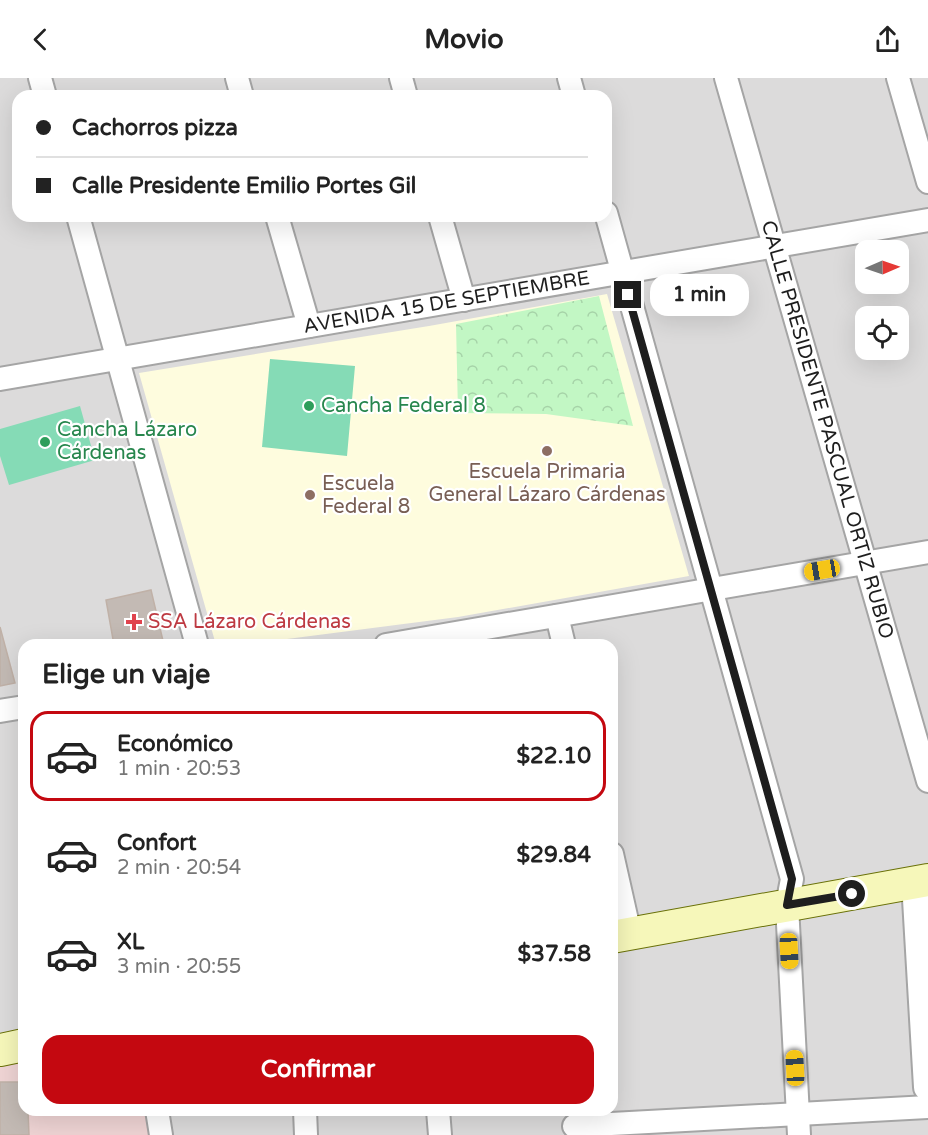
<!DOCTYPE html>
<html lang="es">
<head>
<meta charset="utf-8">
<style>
	body { margin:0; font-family:"Varela Round",sans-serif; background:#f2f2f2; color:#222; height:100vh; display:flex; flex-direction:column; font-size:22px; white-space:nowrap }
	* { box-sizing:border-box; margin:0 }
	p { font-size:20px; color:#767676 }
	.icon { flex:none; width:33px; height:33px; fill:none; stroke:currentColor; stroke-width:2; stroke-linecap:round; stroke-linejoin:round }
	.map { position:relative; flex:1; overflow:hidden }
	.details { position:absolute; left:18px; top:561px; width:600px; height:477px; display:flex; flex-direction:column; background:#fff; border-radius:18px; box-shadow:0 6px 24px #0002 }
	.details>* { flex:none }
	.hud { position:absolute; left:12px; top:12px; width:600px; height:132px; border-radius:18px; box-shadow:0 6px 24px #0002; display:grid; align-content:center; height:132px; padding:0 24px; background:#fff }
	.needle { width:39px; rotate:88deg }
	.buttons { position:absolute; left:855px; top:162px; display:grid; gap:12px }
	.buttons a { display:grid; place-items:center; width:54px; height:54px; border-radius:12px; background:#fff; box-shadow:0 6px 24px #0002; font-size:30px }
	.end { position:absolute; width:27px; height:27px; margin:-14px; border:8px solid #1e1e1e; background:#fff; box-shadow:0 0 0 3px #fff }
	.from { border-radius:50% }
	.bubble { position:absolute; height:42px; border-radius:18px; background:#fff; box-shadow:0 6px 24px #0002; font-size:20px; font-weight:700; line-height:42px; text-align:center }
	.car { position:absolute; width:18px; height:36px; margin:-18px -9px; border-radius:8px; box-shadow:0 0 4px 2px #0007; background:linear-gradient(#f5c518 24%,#345 0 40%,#f5c518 0 76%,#345 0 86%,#f5c518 0) }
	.hud b { display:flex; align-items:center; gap:21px; height:57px; font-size:22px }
	.hud b+b { border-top:2px solid #e0e0e0 }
	.hud i { width:15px; height:15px; background:#222 }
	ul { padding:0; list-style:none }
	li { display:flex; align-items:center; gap:18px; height:90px; margin:0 12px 9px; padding:0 12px; border:3px solid transparent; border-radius:18px }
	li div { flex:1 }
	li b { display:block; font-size:22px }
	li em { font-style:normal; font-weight:700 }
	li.on { border-color:#c40810 }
	li>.icon { width:54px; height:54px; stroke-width:1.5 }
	h2 { padding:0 24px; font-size:27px; line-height:72px }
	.action { display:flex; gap:12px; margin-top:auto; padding:12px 24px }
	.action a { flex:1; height:69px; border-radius:18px; background:#c40810; color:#fff; font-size:24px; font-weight:700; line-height:69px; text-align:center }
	header { display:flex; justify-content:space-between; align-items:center; height:78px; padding:0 24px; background:#fff; font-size:27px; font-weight:700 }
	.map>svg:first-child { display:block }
</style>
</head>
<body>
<header><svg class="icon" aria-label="back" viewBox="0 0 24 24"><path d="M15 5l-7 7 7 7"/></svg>Movio<svg class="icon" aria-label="share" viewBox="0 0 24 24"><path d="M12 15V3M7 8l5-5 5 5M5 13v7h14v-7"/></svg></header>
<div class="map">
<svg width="928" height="1057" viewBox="0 0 928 1057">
	<defs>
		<pattern id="park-crowns" width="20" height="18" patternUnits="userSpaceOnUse" patternTransform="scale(1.5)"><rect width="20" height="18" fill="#c2f7c4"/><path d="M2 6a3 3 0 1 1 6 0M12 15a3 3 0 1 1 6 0" fill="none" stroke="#a6d3a8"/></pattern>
	</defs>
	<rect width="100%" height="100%" fill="#eeebe4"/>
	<path fill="#dcdbdb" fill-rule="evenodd" d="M 0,0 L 928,0 L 928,1057 L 0,1057 ZM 18,18 L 606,18 L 606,138 L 18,138 ZM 866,172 L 898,172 L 898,206 L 866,206 ZM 866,238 L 898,238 L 898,272 L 866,272 ZM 24,567 L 612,567 L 612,1032 L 24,1032 Z"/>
	<path fill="#efd4d4" d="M 24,966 L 24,1032 L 150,1032 L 152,1057 L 0,1057 L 0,970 Z"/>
	<path fill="#fefcde" d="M 607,216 L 689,498 L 458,539 L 240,567 L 216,567 L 139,295 L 429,248 Z"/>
	<path fill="url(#park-crowns)" d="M 599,218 L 633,348 L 546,336 L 458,335 L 456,246 Z"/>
	<path fill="#85dbb6" d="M 270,281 L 355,288 L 347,378 L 262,369 Z
		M 80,328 L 95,382 L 9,407 L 0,378 L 0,351 Z"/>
	<path fill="#c3bab4" stroke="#c0b1a7" stroke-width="1.5" d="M 151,512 L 164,567 L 114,567 L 106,522 Z
		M 0,549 L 15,605 L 0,608 Z
		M 0,1004 L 24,1004 L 24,1032 L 28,1032 L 29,1057 L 0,1057 Z"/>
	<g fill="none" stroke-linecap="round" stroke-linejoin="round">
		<g stroke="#a5a5a5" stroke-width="26">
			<g id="minor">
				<path d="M 40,0 L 45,18"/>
				<path d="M 237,0 L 242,18"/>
				<path d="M 401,0 L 406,18"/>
				<path d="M 569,0 L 574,18"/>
				<path id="s1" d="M 726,0 L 928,703"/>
				<path d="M 898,0 L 928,104"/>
				<path d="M 606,135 L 792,801 L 787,827 L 799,1057"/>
				<path d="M 78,138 L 197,567"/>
				<path d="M 277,138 L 309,248"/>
				<path d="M 440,138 L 464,222"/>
				<path id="s2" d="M 0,301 L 928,142"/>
				<path d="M 557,538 L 564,567"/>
				<path d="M 386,567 L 928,474"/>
				<path d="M 0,633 L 24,629"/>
				<path d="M 612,776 L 630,856"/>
				<path d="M 157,1032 L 161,1057"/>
				<path d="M 305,1032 L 306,1057"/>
				<path d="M 438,1032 L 440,1057"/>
				<path d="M 574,1048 L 928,1029"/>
			</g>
		</g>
		<g stroke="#a5a5a5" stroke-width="32">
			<path id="tertiary" d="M 916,804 L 928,1009"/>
		</g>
		<g stroke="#6a7109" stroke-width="34">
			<path id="secondary" d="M 612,859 L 928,802
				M 0,972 L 24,967"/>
		</g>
		<use href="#minor" stroke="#fff" stroke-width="22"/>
		<use href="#tertiary" stroke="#fff" stroke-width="28"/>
		<use href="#secondary" stroke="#f6f7ba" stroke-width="32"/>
	</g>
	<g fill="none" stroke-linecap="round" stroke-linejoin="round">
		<path stroke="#1e1e1e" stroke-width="8" d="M 628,217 L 792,801 L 787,827 L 852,816"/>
	</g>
	<g fill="#2e9e5b" stroke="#fff" stroke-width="2">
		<circle cx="309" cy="328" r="6"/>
		<circle cx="45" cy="364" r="6"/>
	</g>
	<g fill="#8d6e63" stroke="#fff" stroke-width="2">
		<circle cx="547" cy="373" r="6"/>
		<circle cx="310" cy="417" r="6"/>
	</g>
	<path fill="#e0444e" stroke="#fff" stroke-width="2" d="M131 535h6v6h6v6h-6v6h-6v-6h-6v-6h6z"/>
	<g text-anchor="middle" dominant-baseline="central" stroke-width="4.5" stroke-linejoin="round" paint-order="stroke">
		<g font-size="20" fill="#1e1e1e" stroke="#fff">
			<text stroke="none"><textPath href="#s2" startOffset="453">AVENIDA 15 DE SEPTIEMBRE</textPath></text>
			<text stroke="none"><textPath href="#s1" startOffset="366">CALLE PRESIDENTE PASCUAL ORTIZ RUBIO</textPath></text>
		</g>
		<g font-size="20" fill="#27864d" stroke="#fff" text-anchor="start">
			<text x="321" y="328">Cancha Federal 8</text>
			<text x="57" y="352">Cancha Lázaro<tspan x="57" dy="23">Cárdenas</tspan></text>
		</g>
		<g font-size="20" fill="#785e54" stroke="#fff">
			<text x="547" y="394">Escuela Primaria<tspan x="547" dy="23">General Lázaro Cárdenas</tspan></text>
			<text x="322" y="406" text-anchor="start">Escuela<tspan x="322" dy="23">Federal 8</tspan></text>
		</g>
		<g font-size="20" fill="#be3a42" stroke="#fff" text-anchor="start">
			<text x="148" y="544">SSA Lázaro Cárdenas</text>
		</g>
	</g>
</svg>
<div class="buttons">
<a><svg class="needle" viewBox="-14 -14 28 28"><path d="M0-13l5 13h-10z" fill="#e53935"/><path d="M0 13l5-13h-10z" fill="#767676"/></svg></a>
<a><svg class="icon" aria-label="locate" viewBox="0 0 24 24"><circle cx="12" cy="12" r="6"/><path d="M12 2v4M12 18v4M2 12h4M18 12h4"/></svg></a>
</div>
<i class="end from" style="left:852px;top:816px"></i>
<i class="end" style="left:628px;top:217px"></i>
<div class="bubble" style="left:650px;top:196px;width:99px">1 min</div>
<i class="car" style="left:822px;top:492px;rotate:260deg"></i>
<i class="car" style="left:789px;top:873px;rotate:177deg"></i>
<i class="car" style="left:795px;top:990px;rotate:357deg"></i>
<div class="hud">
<b><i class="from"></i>Cachorros pizza</b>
<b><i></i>Calle Presidente Emilio Portes Gil</b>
</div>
<section class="details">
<h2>Elige un viaje</h2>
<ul>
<li class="on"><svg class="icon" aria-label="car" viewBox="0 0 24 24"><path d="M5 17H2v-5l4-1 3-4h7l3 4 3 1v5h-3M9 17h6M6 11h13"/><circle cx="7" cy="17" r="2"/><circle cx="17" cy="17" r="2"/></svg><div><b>Económico</b><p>1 min · 20:53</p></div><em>$22.10</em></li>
<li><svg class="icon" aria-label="car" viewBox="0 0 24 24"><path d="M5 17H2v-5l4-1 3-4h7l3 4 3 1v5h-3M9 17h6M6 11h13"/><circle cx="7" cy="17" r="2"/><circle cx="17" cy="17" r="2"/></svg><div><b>Confort</b><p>2 min · 20:54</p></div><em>$29.84</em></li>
<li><svg class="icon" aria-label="car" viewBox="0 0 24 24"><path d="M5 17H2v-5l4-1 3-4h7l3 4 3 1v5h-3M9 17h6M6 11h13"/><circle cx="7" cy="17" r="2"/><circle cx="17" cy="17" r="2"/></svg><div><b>XL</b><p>3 min · 20:55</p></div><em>$37.58</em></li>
</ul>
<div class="action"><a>Confirmar</a></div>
</section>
</div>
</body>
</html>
